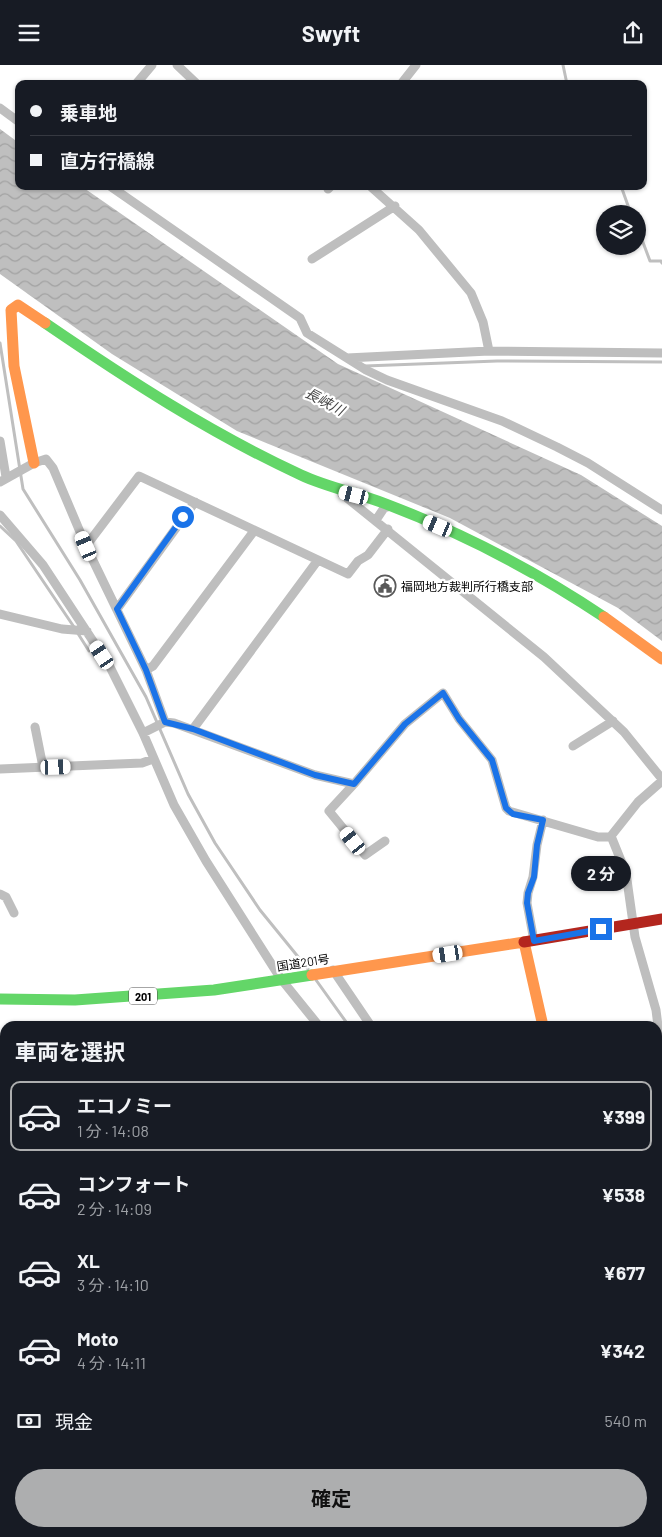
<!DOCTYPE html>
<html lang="ja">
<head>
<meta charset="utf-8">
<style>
	body { margin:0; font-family:Barlow,"Noto Sans JP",sans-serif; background:#242831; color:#f1f3f6; height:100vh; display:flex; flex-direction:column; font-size:19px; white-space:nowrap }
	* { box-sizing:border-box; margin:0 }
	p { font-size:16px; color:#9ea1a6 }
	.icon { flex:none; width:28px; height:28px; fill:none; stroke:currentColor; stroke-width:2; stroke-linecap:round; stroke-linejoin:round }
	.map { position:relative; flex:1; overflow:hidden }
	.details { position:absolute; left:0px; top:956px; width:662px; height:516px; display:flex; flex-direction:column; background:#171b24; border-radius:15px 15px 0 0; box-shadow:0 1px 4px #0004 }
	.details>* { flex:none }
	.banner { position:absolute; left:15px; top:15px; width:632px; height:110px; border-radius:10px; box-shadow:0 1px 4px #0004; display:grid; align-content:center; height:110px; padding:0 15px; background:#171b24 }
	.fabs { position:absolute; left:596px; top:140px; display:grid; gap:10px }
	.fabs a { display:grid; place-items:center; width:50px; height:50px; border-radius:50%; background:#171b24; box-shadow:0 1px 4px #0004; font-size:25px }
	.end { position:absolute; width:22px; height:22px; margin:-11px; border:6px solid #1a73e8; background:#fff; box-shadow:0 0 0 2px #fff }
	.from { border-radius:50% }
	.bubble { position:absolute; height:35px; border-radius:18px; background:#171b24; box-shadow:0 1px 4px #0004; font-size:16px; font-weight:700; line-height:35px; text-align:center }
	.car { position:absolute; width:15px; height:30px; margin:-15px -8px; border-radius:6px; box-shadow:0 0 4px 1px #0007; background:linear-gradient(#fff 24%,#345 0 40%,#fff 0 76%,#345 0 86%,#fff 0) }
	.banner b { display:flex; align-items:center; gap:18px; height:48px; font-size:19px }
	.banner b+b { border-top:1px solid #363941 }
	.banner i { width:12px; height:12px; background:#f1f3f6 }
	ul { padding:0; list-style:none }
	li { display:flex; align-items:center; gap:15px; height:70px; margin:0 10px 8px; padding:0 5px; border:2px solid transparent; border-radius:10px }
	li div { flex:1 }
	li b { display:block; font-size:19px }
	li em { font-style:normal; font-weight:700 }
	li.selected { border-color:#adaeaf }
	li>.icon { width:45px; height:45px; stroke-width:1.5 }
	h2 { padding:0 15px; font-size:22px; line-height:60px }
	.pay { display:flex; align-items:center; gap:12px; height:55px; padding:0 15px; font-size:19px }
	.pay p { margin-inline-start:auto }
	.action { display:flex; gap:10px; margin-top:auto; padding:10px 15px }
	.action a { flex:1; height:58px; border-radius:30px; background:#adaeaf; color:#111; font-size:20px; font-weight:700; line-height:58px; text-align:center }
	header { display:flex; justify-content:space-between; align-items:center; height:65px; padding:0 15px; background:#171b24; font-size:22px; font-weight:700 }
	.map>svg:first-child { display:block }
</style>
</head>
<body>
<header><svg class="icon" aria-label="menu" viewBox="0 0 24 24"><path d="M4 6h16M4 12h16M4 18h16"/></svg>Swyft<svg class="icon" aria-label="share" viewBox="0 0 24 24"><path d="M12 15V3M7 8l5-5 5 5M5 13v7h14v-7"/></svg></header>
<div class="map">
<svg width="662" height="1472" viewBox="0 0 662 1472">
	<defs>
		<pattern id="water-waves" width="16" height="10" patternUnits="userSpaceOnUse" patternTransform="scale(1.25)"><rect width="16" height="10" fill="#bfbfbf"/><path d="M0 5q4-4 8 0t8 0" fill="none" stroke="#a2a2a2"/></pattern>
	</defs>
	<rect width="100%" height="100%" fill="#fff"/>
	<path fill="url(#water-waves)" d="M 0,64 L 19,78 L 19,121 L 81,121 L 338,299 L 581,410 L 662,461 L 662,576 L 618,543 L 450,453 L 237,366 L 112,289 L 0,209 Z"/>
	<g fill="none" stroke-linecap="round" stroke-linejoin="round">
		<path stroke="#bfbfbf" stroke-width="3" d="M 563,0 L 567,19
			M 621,121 L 631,149
			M 638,164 L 650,196 L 661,196 L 662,198
			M 0,278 L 23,424 L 80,515 L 146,632 L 188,729 L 215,778 L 260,845 L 308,904
			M 365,301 L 497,296 L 662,297
			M 0,461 L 16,476 L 74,562
			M 77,567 L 89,586
			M 316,915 L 349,961"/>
		<path stroke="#bebebe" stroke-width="9" d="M 177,0 L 197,19
			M 136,19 L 152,0
			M 401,19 L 416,0
			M 0,43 L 19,57
			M 110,121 L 300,253 L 307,268 L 366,305 L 387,315 L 502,356 L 557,382 L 588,398 L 662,445
			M 370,121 L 419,165 L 471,228 L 483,257 L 489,286
			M 328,124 L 331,121
			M 312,194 L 395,141
			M 347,293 L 489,286 L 662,288
			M 0,376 L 6,412
			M 0,417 L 34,398 L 46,394 L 53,403 L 86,481 L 146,605 L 165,657
			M 342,429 L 544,592 L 624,667 L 662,714
			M 0,450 L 43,500 L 110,602 L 143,668 L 174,740 L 206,796 L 281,914 L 319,961
			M 376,455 L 384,443 L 391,441
			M 86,481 L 139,411 L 348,509 L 358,496 L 368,490 L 388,464
			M 117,544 L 195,437
			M 0,549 L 62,564 L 87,566
			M 146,605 L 153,601 L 254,466
			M 35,662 L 43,702
			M 193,664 L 318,495
			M 143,668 L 165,657 L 174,658 L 315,710 L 354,719 L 405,659 L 443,628 L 459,654 L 492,695 L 506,743 L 509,746 L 598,772 L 611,772
			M 573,681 L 613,656
			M 0,704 L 142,698 L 153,694
			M 354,719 L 329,746 L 365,790 L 385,776
			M 0,829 L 6,832 L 14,848
			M 534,876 L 527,838 L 528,828 L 533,812 L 537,780 L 543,755
			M 333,905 L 371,961
			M 660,977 L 656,945 L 635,872 L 626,808 L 611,771 L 638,737 L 662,716
			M 0,1063 L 5,1063
			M 658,1280 L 662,1279
			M 0,1284 L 5,1290
			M 658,1336 L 662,1335
			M 0,1441 L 5,1442
			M 60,1468 L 61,1472
			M 281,1468 L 282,1472
			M 313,1468 L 314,1472
			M 344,1468 L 345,1472
			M 400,1468 L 402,1472
			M 450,1468 L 451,1472
			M 164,1472 L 165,1468
			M 237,1472 L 255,1468
			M 562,1472 L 568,1468"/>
		<path stroke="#63d668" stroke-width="11" d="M 45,258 C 127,314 210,368 301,410 C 329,423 358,428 386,439 C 462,468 537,507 604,552
			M 0,934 L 75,935 L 214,925 L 312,910
			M 658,1458 L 661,1472"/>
		<path stroke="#ff974d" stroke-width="11" d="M 34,398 L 14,301 L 11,245 L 18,240 L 45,258
			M 604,552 L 662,594
			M 312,910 L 524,877 L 543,961"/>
		<path stroke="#b3261e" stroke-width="11" d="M 524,877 L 662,854"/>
	</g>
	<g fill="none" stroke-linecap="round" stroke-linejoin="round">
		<path stroke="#1a73e8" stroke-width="6" d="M 183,452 L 117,544 L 146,605 L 165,657 L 193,664 L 315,710 L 354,719 L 405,659 L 443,628 L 459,654 L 492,695 L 506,743 L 513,749 L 543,755 L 537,780 L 534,812 L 528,828 L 527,838 L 534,876 L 601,864"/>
	</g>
	<defs>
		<g id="civic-ring" transform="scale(1.125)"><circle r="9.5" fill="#fff" stroke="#595959" stroke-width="1.5"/><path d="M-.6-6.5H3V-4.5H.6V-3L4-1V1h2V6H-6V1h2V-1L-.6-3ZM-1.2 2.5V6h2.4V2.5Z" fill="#595959"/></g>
	</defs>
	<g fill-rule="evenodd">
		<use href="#civic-ring" x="385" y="521"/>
	</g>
	<g text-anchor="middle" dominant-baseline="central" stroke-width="4.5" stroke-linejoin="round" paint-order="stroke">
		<rect fill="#fff" stroke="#4c4c4c" stroke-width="1" x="129" y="922.5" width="28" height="17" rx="4"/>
		<g font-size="11" font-weight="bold" fill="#000">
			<text x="143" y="931">201</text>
		</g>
		<g font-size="12" fill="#000" stroke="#fff" text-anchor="start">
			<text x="401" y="521">福岡地方裁判所行橋支部</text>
		</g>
		<g font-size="12" fill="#000" stroke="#fff">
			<text transform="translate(303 897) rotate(-9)">国道201号</text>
		</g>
		<g font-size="14" font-style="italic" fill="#444" stroke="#fff">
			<text transform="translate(325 336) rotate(28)">長峡川</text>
		</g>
	</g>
</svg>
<div class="fabs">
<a><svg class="icon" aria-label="layers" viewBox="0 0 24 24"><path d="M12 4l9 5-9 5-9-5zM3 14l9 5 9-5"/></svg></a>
</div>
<i class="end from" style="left:183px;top:452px"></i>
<i class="end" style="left:601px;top:864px"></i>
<div class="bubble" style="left:571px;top:791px;width:60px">2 分</div>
<i class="car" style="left:354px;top:430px;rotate:284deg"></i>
<i class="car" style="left:438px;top:461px;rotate:293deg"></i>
<i class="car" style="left:86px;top:481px;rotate:337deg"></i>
<i class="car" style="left:102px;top:590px;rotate:327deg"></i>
<i class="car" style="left:56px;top:702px;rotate:88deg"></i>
<i class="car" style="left:353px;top:776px;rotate:321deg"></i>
<i class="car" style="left:448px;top:889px;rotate:261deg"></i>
<div class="banner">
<b><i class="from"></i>乗車地</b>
<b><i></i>直方行橋線</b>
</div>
<section class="details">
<h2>車両を選択</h2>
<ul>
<li class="selected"><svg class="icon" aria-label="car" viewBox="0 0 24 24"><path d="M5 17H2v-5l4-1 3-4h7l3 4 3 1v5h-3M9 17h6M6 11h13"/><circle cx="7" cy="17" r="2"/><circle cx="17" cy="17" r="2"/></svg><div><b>エコノミー</b><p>1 分 · 14:08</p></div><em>¥399</em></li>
<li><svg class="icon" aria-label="car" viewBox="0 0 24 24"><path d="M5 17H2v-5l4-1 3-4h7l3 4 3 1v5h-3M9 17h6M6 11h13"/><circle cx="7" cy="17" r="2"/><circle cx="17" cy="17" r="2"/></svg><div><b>コンフォート</b><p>2 分 · 14:09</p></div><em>¥538</em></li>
<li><svg class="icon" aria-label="car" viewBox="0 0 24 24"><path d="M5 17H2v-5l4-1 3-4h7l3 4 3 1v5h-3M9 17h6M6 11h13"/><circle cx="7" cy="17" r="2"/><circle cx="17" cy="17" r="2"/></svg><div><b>XL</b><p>3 分 · 14:10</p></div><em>¥677</em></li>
<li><svg class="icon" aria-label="car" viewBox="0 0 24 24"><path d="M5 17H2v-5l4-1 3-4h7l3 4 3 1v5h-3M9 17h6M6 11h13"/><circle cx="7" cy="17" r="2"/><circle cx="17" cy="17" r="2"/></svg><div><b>Moto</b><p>4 分 · 14:11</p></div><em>¥342</em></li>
</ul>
<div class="pay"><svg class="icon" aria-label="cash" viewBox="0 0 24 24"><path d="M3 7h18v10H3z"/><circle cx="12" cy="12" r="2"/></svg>現金<p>540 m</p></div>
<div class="action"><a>確定</a></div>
</section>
</div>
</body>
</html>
